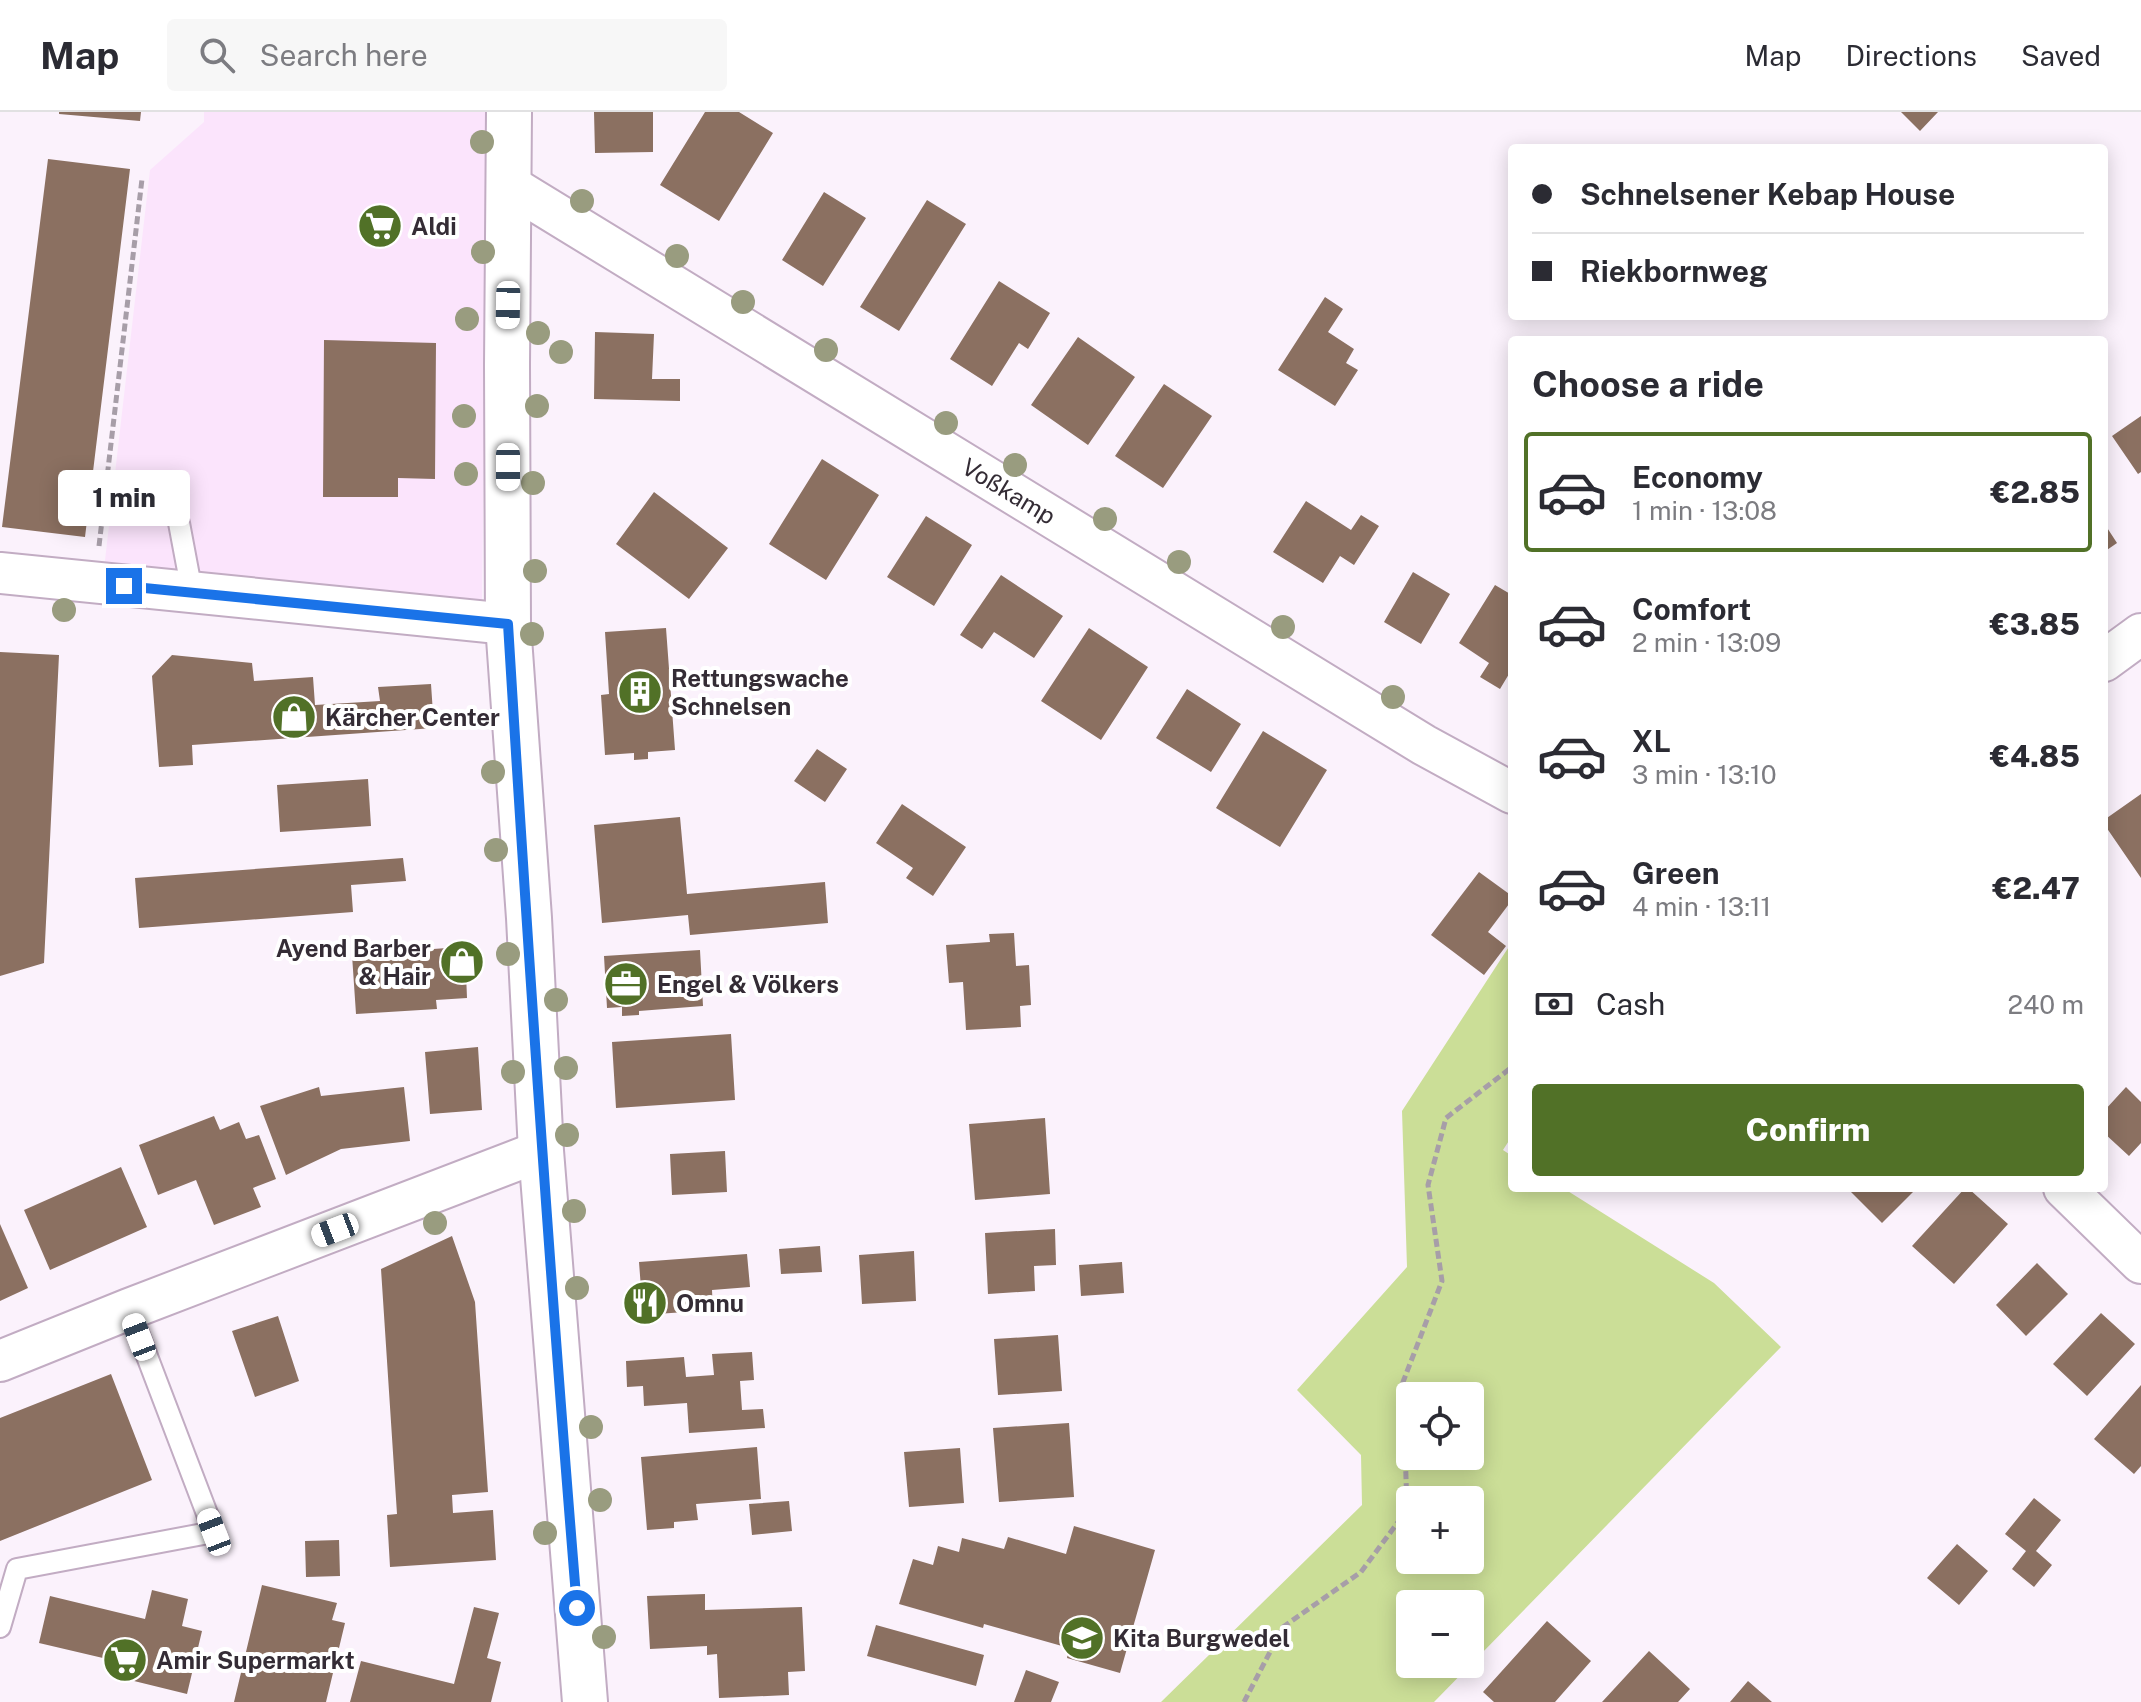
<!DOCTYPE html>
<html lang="en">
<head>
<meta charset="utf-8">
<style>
	body { margin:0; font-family:"Public Sans",sans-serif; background:#f7f7f7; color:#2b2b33; height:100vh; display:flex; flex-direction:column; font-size:30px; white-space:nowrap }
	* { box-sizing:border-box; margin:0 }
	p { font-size:26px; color:#7c7c81 }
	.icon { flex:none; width:44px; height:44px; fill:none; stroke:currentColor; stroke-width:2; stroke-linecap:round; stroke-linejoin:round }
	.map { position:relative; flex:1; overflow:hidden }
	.panel { position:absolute; left:1508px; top:224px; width:600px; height:856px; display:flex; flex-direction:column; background:#fff; border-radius:8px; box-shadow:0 4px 20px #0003 }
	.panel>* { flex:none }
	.top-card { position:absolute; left:1508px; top:32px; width:600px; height:176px; border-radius:8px; box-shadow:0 4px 20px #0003; display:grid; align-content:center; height:176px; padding:0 24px; background:#fff }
	.buttons { position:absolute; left:1396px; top:1270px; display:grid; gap:16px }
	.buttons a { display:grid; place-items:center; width:88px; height:88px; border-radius:8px; background:#fff; box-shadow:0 4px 20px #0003; font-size:40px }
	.end { position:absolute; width:36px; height:36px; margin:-18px; border:10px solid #1a73e8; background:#fff; box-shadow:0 0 0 4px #fff }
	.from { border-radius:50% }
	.bubble { position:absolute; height:56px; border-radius:8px; background:#fff; box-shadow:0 4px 20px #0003; font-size:26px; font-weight:800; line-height:56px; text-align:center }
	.car { position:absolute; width:24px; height:48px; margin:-24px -12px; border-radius:10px; box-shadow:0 0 6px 2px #0007; background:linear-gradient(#fff 24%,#345 0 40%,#fff 0 76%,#345 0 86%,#fff 0) }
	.top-card b { display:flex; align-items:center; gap:28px; height:76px; font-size:30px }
	.top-card b+b { border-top:2px solid #e1e1e2 }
	.top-card i { width:20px; height:20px; background:#2b2b33 }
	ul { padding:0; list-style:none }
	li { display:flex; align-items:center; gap:24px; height:120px; margin:0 16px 12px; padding:0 8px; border:4px solid transparent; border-radius:8px }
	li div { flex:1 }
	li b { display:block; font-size:30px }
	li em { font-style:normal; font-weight:800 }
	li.active { border-color:#517127 }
	li>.icon { width:72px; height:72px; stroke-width:1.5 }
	h2 { padding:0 24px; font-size:36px; line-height:96px }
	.pay { display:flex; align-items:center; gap:20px; height:88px; padding:0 24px; font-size:30px }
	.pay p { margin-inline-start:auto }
	.primary-button { display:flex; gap:16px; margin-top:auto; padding:16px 24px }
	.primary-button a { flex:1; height:92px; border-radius:8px; background:#517127; color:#fff; font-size:32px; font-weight:800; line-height:92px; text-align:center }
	header { display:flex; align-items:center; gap:48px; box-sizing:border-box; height:112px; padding:0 40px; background:#fff; border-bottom:2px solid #e1e1e2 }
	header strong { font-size:38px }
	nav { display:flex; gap:44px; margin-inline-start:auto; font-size:28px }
	.search { width:560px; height:72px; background:#f7f7f7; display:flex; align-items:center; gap:20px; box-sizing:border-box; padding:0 28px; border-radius:8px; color:#7c7c81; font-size:30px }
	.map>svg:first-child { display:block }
</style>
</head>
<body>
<header>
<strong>Map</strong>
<div class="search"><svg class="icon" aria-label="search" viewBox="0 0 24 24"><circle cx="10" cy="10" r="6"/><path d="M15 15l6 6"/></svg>Search here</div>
<nav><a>Map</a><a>Directions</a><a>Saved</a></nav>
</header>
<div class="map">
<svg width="2141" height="1590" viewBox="0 0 2141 1590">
	<rect width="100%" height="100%" fill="#fbf2fc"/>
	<path fill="#fbe4fc" d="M 204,0 L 488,0 L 482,488 L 104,457 L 150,58 L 204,10 Z"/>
	<path fill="#cbde97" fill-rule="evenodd" d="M 1512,830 L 1512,1024 L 1503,1038 L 1512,1044 L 1512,1076 L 1563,1076 L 1714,1171 L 1781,1235 L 1434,1590 L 1161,1590 L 1362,1393 L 1361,1343 L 1297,1278 L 1407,1155 L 1402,999 ZM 1410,1284 L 1470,1284 L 1470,1344 L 1410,1344 ZM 1410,1388 L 1470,1388 L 1470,1448 L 1410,1448 ZM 1410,1492 L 1470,1492 L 1470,1552 L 1410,1552 Z"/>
	<path fill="#8b7061" d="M 59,0 L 141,0 L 140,9 L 59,2 Z
		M 594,0 L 653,0 L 653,40 L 595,41 Z
		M 705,0 L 739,0 L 773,21 L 719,109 L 660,73 Z
		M 1901,0 L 1938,0 L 1920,19 Z
		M 48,47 L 130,57 L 85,425 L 2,415 Z
		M 824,80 L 866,106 L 823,174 L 782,148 Z
		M 927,88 L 966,112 L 899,219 L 860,195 Z
		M 999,169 L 1050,201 L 1028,237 L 1019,231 L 992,274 L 950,247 Z
		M 1325,185 L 1343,197 L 1328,220 L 1354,237 L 1346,251 L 1358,258 L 1335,294 L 1278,258 Z
		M 595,220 L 654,222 L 652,267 L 680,267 L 680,289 L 594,287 Z
		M 1078,225 L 1135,265 L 1088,333 L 1031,293 Z
		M 324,228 L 436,231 L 435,367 L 398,366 L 398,385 L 323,385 Z
		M 1164,272 L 1212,304 L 1163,376 L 1115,344 Z
		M 2141,304 L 2141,360 L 2138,362 L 2112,324 Z
		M 822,347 L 879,383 L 826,468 L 769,432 Z
		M 654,380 L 728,436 L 689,487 L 616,432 Z
		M 1306,389 L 1351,418 L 1361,403 L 1379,414 L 1354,453 L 1340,444 L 1323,471 L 1273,440 Z
		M 926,404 L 972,433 L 934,494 L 887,465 Z
		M 2104,411 L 2117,431 L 2104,440 Z
		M 1413,460 L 1450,482 L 1421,532 L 1384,510 Z
		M 1001,463 L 1063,504 L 1034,546 L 994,520 L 982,537 L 960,523 Z
		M 1495,473 L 1512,483 L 1512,557 L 1500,577 L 1480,565 L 1489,551 L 1459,531 Z
		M 666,516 L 675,638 L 648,640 L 648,647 L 634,648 L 634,641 L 605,643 L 601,583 L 609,582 L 605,520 Z
		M 1089,516 L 1148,555 L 1101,628 L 1041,589 Z
		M 0,540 L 59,543 L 44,851 L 0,864 Z
		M 172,543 L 252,551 L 254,569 L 313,565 L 315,593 L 380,589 L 378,575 L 431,572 L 434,616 L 192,633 L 193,653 L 159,655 L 152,564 Z
		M 1187,577 L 1241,612 L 1211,660 L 1156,626 Z
		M 1263,619 L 1327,658 L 1280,735 L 1216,696 Z
		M 817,637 L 847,657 L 825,690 L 794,669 Z
		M 368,667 L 371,714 L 280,720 L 277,673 Z
		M 2141,682 L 2141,766 L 2104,712 L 2104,708 Z
		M 902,692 L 966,735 L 933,784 L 906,766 L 913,756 L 876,731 Z
		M 680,705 L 687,782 L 825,770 L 828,811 L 690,823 L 688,803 L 602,811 L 594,713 Z
		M 403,746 L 406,769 L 351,773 L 353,800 L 139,816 L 135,766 Z
		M 1479,760 L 1512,784 L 1512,788 L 1488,820 L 1506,834 L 1484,863 L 1431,823 Z
		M 1014,821 L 1016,854 L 1029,853 L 1031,893 L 1020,894 L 1021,915 L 966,918 L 963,870 L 949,871 L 946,833 L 990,830 L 989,822 Z
		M 474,834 L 476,860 L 466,861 L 467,886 L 436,888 L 437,897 L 356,902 L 352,843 Z
		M 700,838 L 703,894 L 639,899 L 639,903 L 622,904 L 622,895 L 607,896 L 604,844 Z
		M 731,922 L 735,988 L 616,996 L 612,930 Z
		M 478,935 L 482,998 L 430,1002 L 425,940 Z
		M 319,975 L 321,984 L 404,975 L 410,1029 L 341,1037 L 286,1063 L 260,994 Z
		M 2126,975 L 2141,990 L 2141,1031 L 2129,1044 L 2104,1021 L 2104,999 Z
		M 214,1004 L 220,1018 L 239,1010 L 246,1027 L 259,1023 L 276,1067 L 253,1076 L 261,1095 L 214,1113 L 196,1068 L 158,1083 L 139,1033 Z
		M 1045,1006 L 1050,1082 L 975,1088 L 969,1012 Z
		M 725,1039 L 727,1080 L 672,1083 L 670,1042 Z
		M 121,1055 L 147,1115 L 50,1158 L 24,1098 Z
		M 1847,1076 L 1917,1076 L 1882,1111 Z
		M 1965,1076 L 1968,1076 L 2008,1112 L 1954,1172 L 1912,1134 Z
		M 0,1112 L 28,1176 L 0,1189 Z
		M 1055,1117 L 1056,1153 L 1034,1154 L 1035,1179 L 988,1182 L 985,1121 Z
		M 452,1124 L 475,1190 L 488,1380 L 452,1383 L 453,1401 L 493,1398 L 496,1448 L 390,1455 L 387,1403 L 397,1402 L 381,1157 Z
		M 820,1134 L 822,1160 L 781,1162 L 779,1137 Z
		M 914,1139 L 916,1189 L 862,1192 L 859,1143 Z
		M 747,1142 L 750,1175 L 712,1178 L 713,1198 L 643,1203 L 639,1150 Z
		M 1122,1150 L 1124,1181 L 1081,1184 L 1079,1153 Z
		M 2037,1151 L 2068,1182 L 2026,1224 L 1996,1193 Z
		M 2101,1201 L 2135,1232 L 2087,1284 L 2053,1252 Z
		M 278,1204 L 299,1269 L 255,1285 L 232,1219 Z
		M 1058,1223 L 1062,1279 L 998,1283 L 994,1227 Z
		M 752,1240 L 754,1268 L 740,1269 L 742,1298 L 763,1297 L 765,1316 L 689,1321 L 687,1291 L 644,1294 L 643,1274 L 627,1275 L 626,1249 L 684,1245 L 686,1265 L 714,1263 L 712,1242 Z
		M 111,1262 L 152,1368 L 0,1429 L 0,1306 Z
		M 2141,1273 L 2141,1354 L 2134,1362 L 2094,1327 Z
		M 1069,1311 L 1074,1385 L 999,1390 L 993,1316 Z
		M 757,1335 L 761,1387 L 696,1392 L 698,1408 L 674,1410 L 674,1416 L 647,1418 L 641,1345 Z
		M 960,1336 L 964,1391 L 909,1395 L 904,1340 Z
		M 2034,1386 L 2061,1408 L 2036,1439 L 2052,1453 L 2034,1475 L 2012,1457 L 2026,1439 L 2005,1422 Z
		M 789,1389 L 792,1419 L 752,1423 L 749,1392 Z
		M 1074,1414 L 1155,1438 L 1120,1561 L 1067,1546 L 1069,1536 L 984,1512 L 983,1516 L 899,1492 L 913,1447 L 933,1453 L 938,1434 L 959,1440 L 962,1426 L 1004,1437 L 1008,1425 L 1066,1442 Z
		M 339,1428 L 340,1464 L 306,1465 L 305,1429 Z
		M 1957,1432 L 1988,1459 L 1959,1493 L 1927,1466 Z
		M 262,1473 L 337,1491 L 332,1508 L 345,1511 L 326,1590 L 234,1590 Z
		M 152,1478 L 188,1487 L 182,1514 L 202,1519 L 187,1582 L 134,1569 L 137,1554 L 39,1531 L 50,1484 L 145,1507 Z
		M 705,1482 L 705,1498 L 802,1495 L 805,1559 L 788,1560 L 789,1583 L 719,1586 L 717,1542 L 707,1543 L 707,1534 L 650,1537 L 647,1484 Z
		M 474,1495 L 499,1501 L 487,1546 L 501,1550 L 491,1590 L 350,1590 L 361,1549 L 454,1572 Z
		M 1547,1509 L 1591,1549 L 1555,1590 L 1494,1590 L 1483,1580 Z
		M 876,1513 L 984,1543 L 976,1574 L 867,1544 Z
		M 1649,1539 L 1690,1577 L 1678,1590 L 1602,1590 Z
		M 1026,1558 L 1059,1570 L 1051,1590 L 1014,1590 Z
		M 1748,1569 L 1772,1590 L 1730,1590 Z"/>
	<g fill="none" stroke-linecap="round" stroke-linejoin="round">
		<g stroke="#c2acc3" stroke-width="24">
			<path id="service" d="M 179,411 L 192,480
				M 0,1515 L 17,1457 L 214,1420 L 129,1197"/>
		</g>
		<g stroke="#c2acc3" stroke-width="44">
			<path id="minor" d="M 509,73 L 1424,633 L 1512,681
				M 0,461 L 508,512
				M 2104,549 L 2141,522
				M 2064,1076 L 2141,1151
				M 0,1249 L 129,1197 L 541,1039"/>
		</g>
		<g stroke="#c2acc3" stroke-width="48">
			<path id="secondary" d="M 509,0 L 507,253 L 508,512 L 529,806 L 541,1039 L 585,1590"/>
		</g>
		<path stroke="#a79ea8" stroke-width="5" stroke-dasharray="8 4" stroke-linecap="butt" d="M 99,434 L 142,67
			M 1244,1590 L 1283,1515 L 1361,1460 L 1407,1398 L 1403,1270 L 1442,1169 L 1428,1073 L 1446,1006 L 1512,955"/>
		<use href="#service" stroke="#fff" stroke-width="20"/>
		<use href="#minor" stroke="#fff" stroke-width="40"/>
		<use href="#secondary" stroke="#fff" stroke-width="44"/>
	</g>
	<g fill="#999c7f">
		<circle cx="482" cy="30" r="12"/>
		<circle cx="582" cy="89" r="12"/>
		<circle cx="483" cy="140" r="12"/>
		<circle cx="677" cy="144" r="12"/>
		<circle cx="743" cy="190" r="12"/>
		<circle cx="467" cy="207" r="12"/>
		<circle cx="538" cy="221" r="12"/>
		<circle cx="826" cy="238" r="12"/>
		<circle cx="561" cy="240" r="12"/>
		<circle cx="537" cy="294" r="12"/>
		<circle cx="464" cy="304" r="12"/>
		<circle cx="946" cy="311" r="12"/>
		<circle cx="1015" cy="353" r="12"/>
		<circle cx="466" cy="362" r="12"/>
		<circle cx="533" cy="371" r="12"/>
		<circle cx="1105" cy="407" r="12"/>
		<circle cx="1179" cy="450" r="12"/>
		<circle cx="535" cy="459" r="12"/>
		<circle cx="64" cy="498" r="12"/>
		<circle cx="1283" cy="515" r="12"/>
		<circle cx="532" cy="522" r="12"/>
		<circle cx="1393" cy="585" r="12"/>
		<circle cx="493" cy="660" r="12"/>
		<circle cx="496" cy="738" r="12"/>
		<circle cx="508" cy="842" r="12"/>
		<circle cx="556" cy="888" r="12"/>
		<circle cx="566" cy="956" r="12"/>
		<circle cx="513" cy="960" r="12"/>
		<circle cx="567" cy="1023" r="12"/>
		<circle cx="574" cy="1099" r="12"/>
		<circle cx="435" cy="1111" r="12"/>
		<circle cx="577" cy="1176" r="12"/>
		<circle cx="591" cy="1315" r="12"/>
		<circle cx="600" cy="1388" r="12"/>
		<circle cx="545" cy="1421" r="12"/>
		<circle cx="604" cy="1525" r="12"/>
	</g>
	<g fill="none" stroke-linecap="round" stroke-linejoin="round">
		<path stroke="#1a73e8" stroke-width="10" d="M 124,474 L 508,512 C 528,840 550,1168 577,1496"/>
	</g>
	<defs>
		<g id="supermarket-disc" transform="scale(2.3)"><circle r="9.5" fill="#517127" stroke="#fff"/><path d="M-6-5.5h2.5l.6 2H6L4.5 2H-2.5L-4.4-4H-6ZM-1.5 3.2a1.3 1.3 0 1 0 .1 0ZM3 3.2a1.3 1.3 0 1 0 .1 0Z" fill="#fff"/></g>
		<g id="building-disc" transform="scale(2.3)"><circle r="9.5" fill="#517127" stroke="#fff"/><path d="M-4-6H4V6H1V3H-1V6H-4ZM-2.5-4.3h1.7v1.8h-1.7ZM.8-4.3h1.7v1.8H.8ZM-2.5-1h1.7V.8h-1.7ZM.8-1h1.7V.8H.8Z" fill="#fff"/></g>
		<g id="shop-disc" transform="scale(2.3)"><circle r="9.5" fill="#517127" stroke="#fff"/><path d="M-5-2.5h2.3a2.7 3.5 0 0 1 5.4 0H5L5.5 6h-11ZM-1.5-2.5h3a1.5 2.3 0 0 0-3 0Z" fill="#fff"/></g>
		<g id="office-disc" transform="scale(2.3)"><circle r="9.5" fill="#517127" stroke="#fff"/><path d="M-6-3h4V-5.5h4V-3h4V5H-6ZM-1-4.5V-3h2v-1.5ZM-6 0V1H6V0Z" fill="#fff"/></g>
		<g id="restaurant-disc" transform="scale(2.3)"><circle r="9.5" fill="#517127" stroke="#fff"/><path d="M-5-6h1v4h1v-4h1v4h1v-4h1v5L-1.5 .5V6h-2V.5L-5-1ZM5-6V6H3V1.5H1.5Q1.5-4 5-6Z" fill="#fff"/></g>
		<g id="school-disc" transform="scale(2.3)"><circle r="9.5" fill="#517127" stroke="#fff"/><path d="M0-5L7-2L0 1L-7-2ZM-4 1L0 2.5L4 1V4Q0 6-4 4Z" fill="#fff"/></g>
	</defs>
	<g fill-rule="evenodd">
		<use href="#supermarket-disc" x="380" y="114"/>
		<use href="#building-disc" x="640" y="580"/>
		<use href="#shop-disc" x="294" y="605"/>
		<use href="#shop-disc" x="462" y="850"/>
		<use href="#office-disc" x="626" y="872"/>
		<use href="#restaurant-disc" x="645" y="1191"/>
		<use href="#school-disc" x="1082" y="1526"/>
		<use href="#supermarket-disc" x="125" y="1548"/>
	</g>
	<g text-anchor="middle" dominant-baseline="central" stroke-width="8" stroke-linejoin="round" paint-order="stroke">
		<g font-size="24" font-weight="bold" fill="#342c35" stroke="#fff" text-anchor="start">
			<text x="411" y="114">Aldi</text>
			<text x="671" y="566">Rettungswache<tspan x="671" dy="28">Schnelsen</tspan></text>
			<text x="325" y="605">Kärcher Center</text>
			<text x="431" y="836" text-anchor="end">Ayend Barber<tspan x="431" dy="28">&amp; Hair</tspan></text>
			<text x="657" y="872">Engel &amp; Völkers</text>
			<text x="676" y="1191">Omnu</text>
			<text x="1113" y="1526">Kita Burgwedel</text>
			<text x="156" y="1548">Amir Supermarkt</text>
		</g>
		<g font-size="24" fill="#342c35" stroke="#fff">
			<text transform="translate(1009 379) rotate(31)">Voßkamp</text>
		</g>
	</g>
</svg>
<div class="buttons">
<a><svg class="icon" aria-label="locate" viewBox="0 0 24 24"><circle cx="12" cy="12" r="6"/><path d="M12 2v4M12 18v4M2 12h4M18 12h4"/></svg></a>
<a>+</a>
<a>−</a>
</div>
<i class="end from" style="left:577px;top:1496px"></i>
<i class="end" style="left:124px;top:474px"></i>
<div class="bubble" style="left:58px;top:358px;width:132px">1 min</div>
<i class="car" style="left:508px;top:193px;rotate:181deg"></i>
<i class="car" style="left:508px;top:355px;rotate:180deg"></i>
<i class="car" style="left:335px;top:1118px;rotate:249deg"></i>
<i class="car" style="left:139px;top:1225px;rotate:339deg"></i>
<i class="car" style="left:214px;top:1420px;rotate:339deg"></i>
<div class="top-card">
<b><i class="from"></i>Schnelsener Kebap House</b>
<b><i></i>Riekbornweg</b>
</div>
<section class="panel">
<h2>Choose a ride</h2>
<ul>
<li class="active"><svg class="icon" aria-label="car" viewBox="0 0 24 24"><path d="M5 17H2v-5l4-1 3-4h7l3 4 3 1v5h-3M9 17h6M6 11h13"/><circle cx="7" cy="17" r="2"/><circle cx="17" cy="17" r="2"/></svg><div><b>Economy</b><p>1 min · 13:08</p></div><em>€2.85</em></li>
<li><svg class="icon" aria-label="car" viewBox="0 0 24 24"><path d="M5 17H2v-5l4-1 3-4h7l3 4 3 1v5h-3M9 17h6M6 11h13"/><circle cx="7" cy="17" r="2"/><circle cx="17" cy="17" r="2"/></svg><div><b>Comfort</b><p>2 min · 13:09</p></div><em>€3.85</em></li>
<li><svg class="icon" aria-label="car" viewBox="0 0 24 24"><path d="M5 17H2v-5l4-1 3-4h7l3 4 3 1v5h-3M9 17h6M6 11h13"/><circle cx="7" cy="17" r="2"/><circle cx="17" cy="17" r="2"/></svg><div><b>XL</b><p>3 min · 13:10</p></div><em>€4.85</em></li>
<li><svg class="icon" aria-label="car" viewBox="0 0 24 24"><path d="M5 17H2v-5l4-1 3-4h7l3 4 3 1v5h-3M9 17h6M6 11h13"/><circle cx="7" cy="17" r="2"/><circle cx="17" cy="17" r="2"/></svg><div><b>Green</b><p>4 min · 13:11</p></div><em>€2.47</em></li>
</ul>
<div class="pay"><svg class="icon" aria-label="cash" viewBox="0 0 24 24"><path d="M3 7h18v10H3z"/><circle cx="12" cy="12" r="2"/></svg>Cash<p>240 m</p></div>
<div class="primary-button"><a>Confirm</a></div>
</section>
</div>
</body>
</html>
